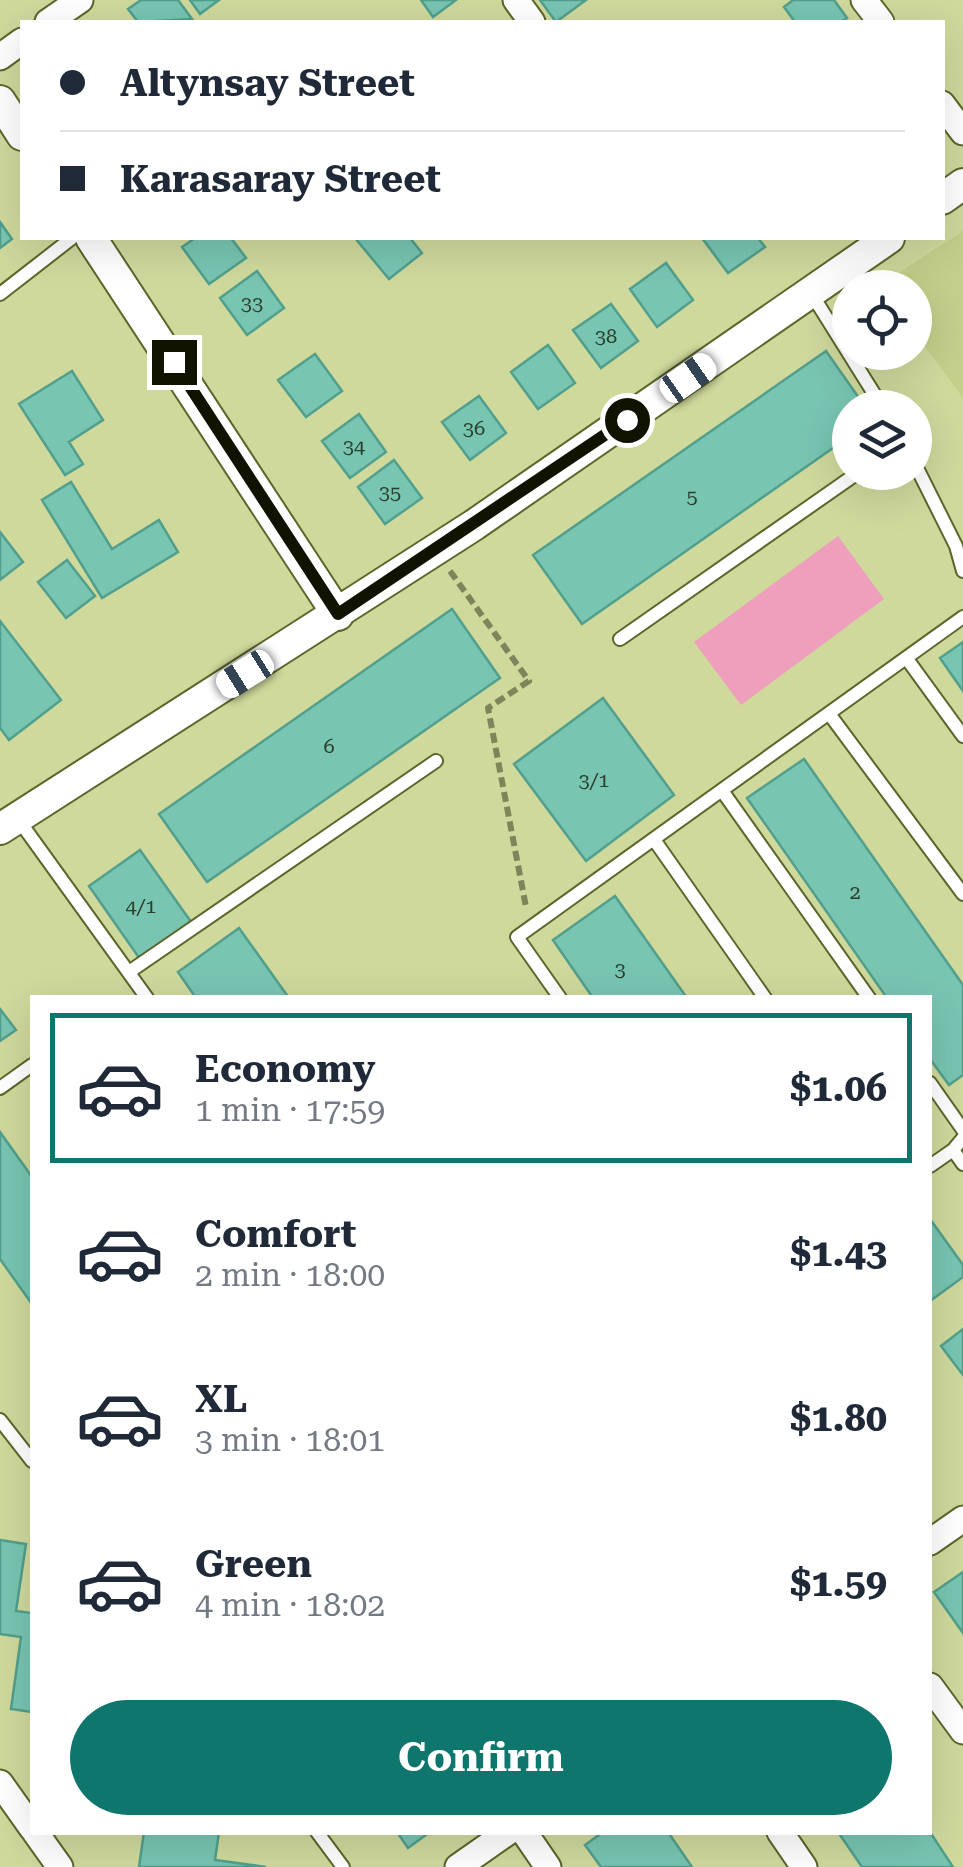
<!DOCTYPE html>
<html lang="en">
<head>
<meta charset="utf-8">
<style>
	body { margin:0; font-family:"Roboto Serif",serif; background:#f6f6f7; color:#1f2937; height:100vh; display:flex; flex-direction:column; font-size:38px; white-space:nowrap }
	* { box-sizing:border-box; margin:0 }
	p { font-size:32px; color:#747a83 }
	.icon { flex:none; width:55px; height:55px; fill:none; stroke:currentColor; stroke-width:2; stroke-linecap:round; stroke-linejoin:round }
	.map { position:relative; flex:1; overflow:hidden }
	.details { position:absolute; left:30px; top:995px; width:902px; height:840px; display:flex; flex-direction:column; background:#fff; border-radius:0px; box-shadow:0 10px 40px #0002 }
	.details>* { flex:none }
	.guide { position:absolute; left:20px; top:20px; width:925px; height:220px; border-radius:0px; box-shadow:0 10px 40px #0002; display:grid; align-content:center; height:220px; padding:0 40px; background:#fff }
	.tools { position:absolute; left:832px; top:270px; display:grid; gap:20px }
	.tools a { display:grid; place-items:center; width:100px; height:100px; border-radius:50%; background:#fff; box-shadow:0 10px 40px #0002; font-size:50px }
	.end { position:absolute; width:45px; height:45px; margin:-22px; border:12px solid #101300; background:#fff; box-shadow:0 0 0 5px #fff }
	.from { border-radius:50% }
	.car { position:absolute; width:30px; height:60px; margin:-30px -15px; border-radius:12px; box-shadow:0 0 8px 2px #0007; background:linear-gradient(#fff 24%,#345 0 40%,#fff 0 76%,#345 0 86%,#fff 0) }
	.guide b { display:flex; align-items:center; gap:35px; height:95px; font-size:38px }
	.guide b+b { border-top:2px solid #e0e1e3 }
	.guide i { width:25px; height:25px; background:#1f2937 }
	ul { padding:18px 0 0; list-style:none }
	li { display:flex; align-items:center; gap:30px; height:150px; margin:0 20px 15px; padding:0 20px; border:5px solid transparent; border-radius:0px }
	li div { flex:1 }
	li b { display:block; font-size:38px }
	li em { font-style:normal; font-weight:700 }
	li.selected { border-color:#0f766e }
	li>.icon { width:90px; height:90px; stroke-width:1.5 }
	.button { display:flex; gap:20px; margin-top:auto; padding:20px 40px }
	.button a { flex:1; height:115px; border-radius:60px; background:#0f766e; color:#fff; font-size:40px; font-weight:700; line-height:115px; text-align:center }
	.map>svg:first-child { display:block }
</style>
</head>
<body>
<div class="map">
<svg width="963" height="1867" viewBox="0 0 963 1867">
	<rect width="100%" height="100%" fill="#cfd99c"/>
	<path fill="#c4cf8b" d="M 963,231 L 963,398 L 915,333 L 915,288 L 880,285 Z"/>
	<path fill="#ed9fbb" d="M 838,536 L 884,599 L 741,705 L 694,642 Z"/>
	<path fill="#78c5b2" stroke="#519f8c" stroke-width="2.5" d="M 141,0 L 178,0 L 192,19 L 138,22 L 128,9 Z
		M 190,0 L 219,0 L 200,14 Z
		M 421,0 L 456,0 L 433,17 Z
		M 540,0 L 586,0 L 556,22 Z
		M 793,0 L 834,0 L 847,18 L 841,22 L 795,22 L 784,7 Z
		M 0,222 L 12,239 L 0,248 Z
		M 195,238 L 231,238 L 246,258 L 209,284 L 182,247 Z
		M 355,238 L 410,238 L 422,253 L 389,279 Z
		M 702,238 L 758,238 L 765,247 L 728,273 Z
		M 666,263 L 693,300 L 657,327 L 630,289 Z
		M 257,271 L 284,308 L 247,335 L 220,298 Z
		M 611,304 L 638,341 L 601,368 L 573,330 Z
		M 548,345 L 575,383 L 538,409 L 511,372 Z
		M 826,351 L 866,408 L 850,408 L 850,436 L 582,624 L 533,555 Z
		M 315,354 L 342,391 L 306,417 L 278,380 Z
		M 72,371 L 103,420 L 69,442 L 83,464 L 65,475 L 19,404 Z
		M 479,396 L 506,433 L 470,460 L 442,422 Z
		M 359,414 L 386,452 L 350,478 L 322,441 Z
		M 394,460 L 422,498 L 385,524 L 358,487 Z
		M 71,482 L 112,549 L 159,520 L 178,552 L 102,598 L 42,500 Z
		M 0,532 L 23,562 L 0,580 Z
		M 67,560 L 95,596 L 66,618 L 38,582 Z
		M 452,609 L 500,678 L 207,882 L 159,814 Z
		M 0,621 L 61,700 L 9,740 L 0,728 Z
		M 963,642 L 963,691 L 940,658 Z
		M 603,698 L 674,795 L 586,861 L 514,764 Z
		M 804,759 L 963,985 L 963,1075 L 949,1085 L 930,1059 L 930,998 L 887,998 L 747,798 Z
		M 140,850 L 194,926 L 142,962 L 89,886 Z
		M 615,896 L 687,998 L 593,998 L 553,940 Z
		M 239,928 L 289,998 L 196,998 L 178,972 Z
		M 0,1009 L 16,1030 L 0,1041 Z
		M 0,1132 L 32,1177 L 32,1304 L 0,1259 Z
		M 930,1219 L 963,1265 L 963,1277 L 930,1301 Z
		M 963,1329 L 963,1375 L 941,1346 Z
		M 0,1540 L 26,1544 L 16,1611 L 32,1613 L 32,1712 L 11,1709 L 21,1637 L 0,1634 Z
		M 963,1572 L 963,1633 L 934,1592 Z
		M 144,1832 L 219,1832 L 215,1860 L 266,1867 L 139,1867 Z
		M 397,1832 L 430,1832 L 408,1848 Z
		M 603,1832 L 668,1832 L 692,1867 L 601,1867 L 585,1845 Z
		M 838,1832 L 930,1832 L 953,1867 L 862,1867 Z"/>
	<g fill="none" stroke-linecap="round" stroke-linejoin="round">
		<g stroke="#5d652b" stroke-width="16">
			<path id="service" d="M 811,293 L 883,408
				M 0,294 L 72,238
				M 915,464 L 956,546 L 963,571
				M 620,639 L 859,472
				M 907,659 L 963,736
				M 830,715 L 963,894
				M 723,792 L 869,998
				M 18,819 L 147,998
				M 655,841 L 765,998
				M 129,972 L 436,761
				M 560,998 L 517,937 L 963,617
				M 930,1083 L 963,1130
				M 0,1088 L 32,1065
				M 963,1138 L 953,1150 L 963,1164
				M 930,1166 L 953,1150
				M 0,1420 L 32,1461
				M 317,1832 L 343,1867"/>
		</g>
		<g stroke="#5d652b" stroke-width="29">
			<path id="minor" d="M 516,0 L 532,22
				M 864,0 L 881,22
				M 48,22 L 80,0
				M 0,57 L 22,41
				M 942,104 L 963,132
				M 930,1542 L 963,1519
				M 930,1686 L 963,1731
				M 0,1783 L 32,1828
				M 35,1832 L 60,1867
				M 524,1832 L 548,1867
				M 780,1832 L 804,1867
				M 458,1867 L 508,1832"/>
		</g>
		<g stroke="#5d652b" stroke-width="34">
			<path id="tertiary" d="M 0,101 L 22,135
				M 942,199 L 963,184
				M 91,238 L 338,615
				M 0,829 L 474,525 L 889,238"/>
		</g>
		<path stroke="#7e855a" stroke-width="6" stroke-dasharray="10 5" stroke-linecap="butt" d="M 450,571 L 529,681 L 488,708 L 526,907"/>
		<use href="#service" stroke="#fff" stroke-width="12"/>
		<use href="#minor" stroke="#fff" stroke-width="25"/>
		<use href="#tertiary" stroke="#fff" stroke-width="30"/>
	</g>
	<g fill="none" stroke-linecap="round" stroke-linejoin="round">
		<path stroke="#101300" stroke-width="12" d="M 174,362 L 338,614 L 627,420"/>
	</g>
	<g text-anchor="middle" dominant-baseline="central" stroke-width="8" stroke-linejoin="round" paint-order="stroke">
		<g font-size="20" fill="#2a402c">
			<text x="252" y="303">33</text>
			<text x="606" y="336">38</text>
			<text x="474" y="428">36</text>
			<text x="354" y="446">34</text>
			<text x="390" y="492">35</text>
			<text x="692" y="496">5</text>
			<text x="329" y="746">6</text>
			<text x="594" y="780">3/1</text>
			<text x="855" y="892">2</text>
			<text x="141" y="906">4/1</text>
			<text x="620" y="969">3</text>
		</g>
	</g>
</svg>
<div class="tools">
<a><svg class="icon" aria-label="locate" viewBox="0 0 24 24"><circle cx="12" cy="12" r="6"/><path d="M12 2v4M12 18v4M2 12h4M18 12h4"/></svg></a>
<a><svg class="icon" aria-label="layers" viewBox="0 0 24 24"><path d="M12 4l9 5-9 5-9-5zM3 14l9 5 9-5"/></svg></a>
</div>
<i class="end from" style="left:627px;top:420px"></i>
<i class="end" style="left:174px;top:362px"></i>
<i class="car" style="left:688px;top:378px;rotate:55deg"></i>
<i class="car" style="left:245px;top:674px;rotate:238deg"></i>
<div class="guide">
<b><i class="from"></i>Altynsay Street</b>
<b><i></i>Karasaray Street</b>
</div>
<section class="details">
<ul>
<li class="selected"><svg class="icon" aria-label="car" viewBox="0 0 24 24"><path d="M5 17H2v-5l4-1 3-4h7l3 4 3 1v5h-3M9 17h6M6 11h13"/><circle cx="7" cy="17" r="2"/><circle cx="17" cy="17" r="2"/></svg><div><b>Economy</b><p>1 min · 17:59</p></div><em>$1.06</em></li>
<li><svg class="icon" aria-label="car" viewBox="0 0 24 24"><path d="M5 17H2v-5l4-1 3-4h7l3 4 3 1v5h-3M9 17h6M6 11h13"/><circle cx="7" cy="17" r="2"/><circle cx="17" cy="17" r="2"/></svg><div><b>Comfort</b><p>2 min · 18:00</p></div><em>$1.43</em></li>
<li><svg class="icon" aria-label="car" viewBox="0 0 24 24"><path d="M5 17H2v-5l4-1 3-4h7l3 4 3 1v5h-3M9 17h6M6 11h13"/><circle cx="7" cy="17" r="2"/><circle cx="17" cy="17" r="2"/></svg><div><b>XL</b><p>3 min · 18:01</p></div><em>$1.80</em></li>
<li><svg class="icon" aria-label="car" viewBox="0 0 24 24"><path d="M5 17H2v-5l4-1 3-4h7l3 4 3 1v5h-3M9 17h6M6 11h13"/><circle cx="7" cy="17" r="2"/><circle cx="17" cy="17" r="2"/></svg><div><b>Green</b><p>4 min · 18:02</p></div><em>$1.59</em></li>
</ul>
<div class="button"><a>Confirm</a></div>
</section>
</div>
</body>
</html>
